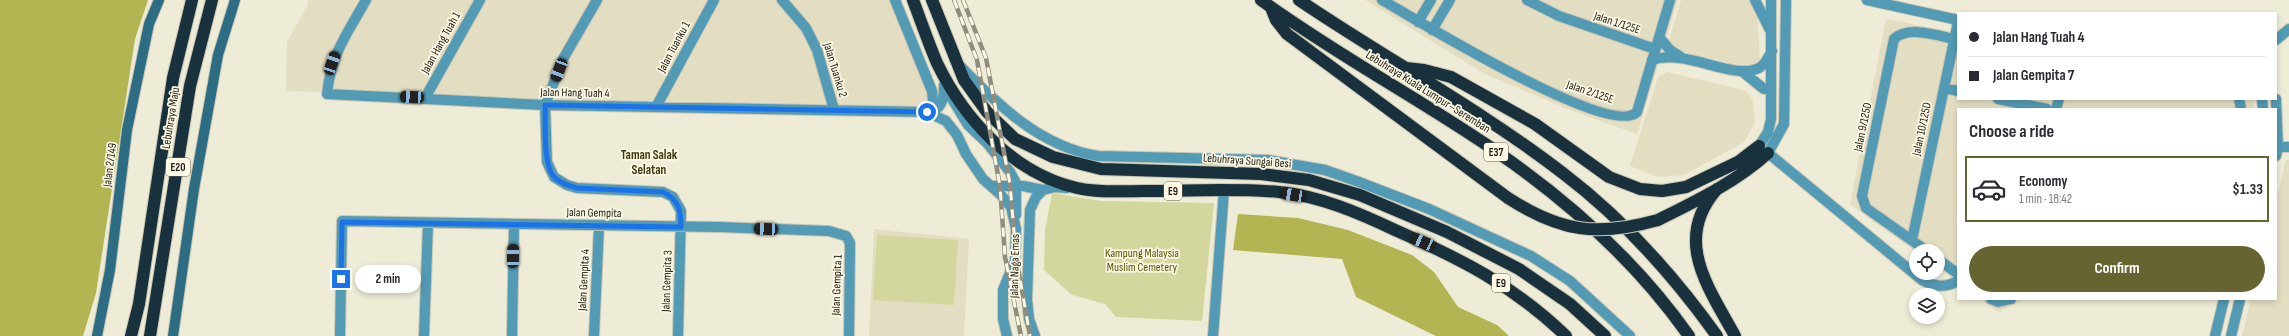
<!DOCTYPE html>
<html lang="en">
<head>
<meta charset="utf-8">
<style>
	body { margin:0; font-family:"Sofia Sans Condensed",sans-serif; background:#f2f2f3; color:#2b2b33; height:100vh; display:flex; flex-direction:column; font-size:15px; white-space:nowrap }
	* { box-sizing:border-box; margin:0 }
	p { font-size:13px; color:#7c7c81 }
	.icon { flex:none; width:22px; height:22px; fill:none; stroke:currentColor; stroke-width:2; stroke-linecap:round; stroke-linejoin:round }
	.map { position:relative; flex:1; overflow:hidden }
	.drawer { position:absolute; left:1957px; top:108px; width:320px; height:192px; display:flex; flex-direction:column; background:#fff; border-radius:0px; box-shadow:0 2px 6px #0003 }
	.drawer>* { flex:none }
	.hud { position:absolute; left:1957px; top:12px; width:320px; height:88px; border-radius:0px; box-shadow:0 2px 6px #0003; display:grid; align-content:center; height:88px; padding:0 12px; background:#fff }
	.buttons { position:absolute; left:1909px; top:244px; display:grid; gap:8px }
	.buttons a { display:grid; place-items:center; width:36px; height:36px; border-radius:50%; background:#fff; box-shadow:0 2px 6px #0003; font-size:20px }
	.end { position:absolute; width:18px; height:18px; margin:-9px; border:5px solid #1a73e8; background:#fff; box-shadow:0 0 0 2px #fff }
	.from { border-radius:50% }
	.bubble { position:absolute; height:28px; border-radius:14px; background:#fff; box-shadow:0 2px 6px #0003; font-size:13px; font-weight:700; line-height:28px; text-align:center }
	.car { position:absolute; width:12px; height:24px; margin:-12px -6px; border-radius:5px; box-shadow:0 0 3px 1px #0007; background:linear-gradient(#222 24%,#8ab4d8 0 40%,#222 0 76%,#8ab4d8 0 86%,#222 0) }
	.hud b { display:flex; align-items:center; gap:14px; height:38px; font-size:15px }
	.hud b+b { border-top:1px solid #e1e1e2 }
	.hud i { width:10px; height:10px; background:#2b2b33 }
	ul { padding:0; list-style:none }
	li { display:flex; align-items:center; gap:12px; height:66px; margin:0 8px 6px; padding:0 4px; border:2px solid #e1e1e2; border-radius:0px }
	li div { flex:1 }
	li b { display:block; font-size:15px }
	li em { font-style:normal; font-weight:700 }
	li.active { border-color:#666431 }
	li>.icon { width:36px; height:36px; stroke-width:1.5 }
	h2 { padding:0 12px; font-size:18px; line-height:48px }
	.button { display:flex; gap:8px; margin-top:auto; padding:8px 12px }
	.button a { flex:1; height:46px; border-radius:24px; background:#666431; color:#fff; font-size:16px; font-weight:700; line-height:46px; text-align:center }
	.map>svg:first-child { display:block }
</style>
</head>
<body>
<div class="map">
<svg width="2289" height="336" viewBox="0 0 2289 336">
	<rect width="100%" height="100%" fill="#eeebd6"/>
	<path fill="#e3dec2" d="M 308,0 L 892,0 L 929,92 L 930,101 L 924,108 L 521,101 L 410,94 L 286,91 L 287,42 L 307,7 Z
		M 1365,0 L 1678,0 L 1637,134 L 1570,110 L 1485,74 Z
		M 1681,0 L 1751,0 L 1757,10 L 1760,59 L 1754,65 L 1748,67 L 1675,50 L 1669,40 Z
		M 1886,19 L 1958,33 L 1958,99 L 2253,99 L 2254,109 L 1958,109 L 1958,283 L 1938,268 L 1938,251 L 1916,252 L 1850,204 Z
		M 1667,72 L 1747,91 L 1753,101 L 1755,123 L 1744,142 L 1684,175 L 1658,177 L 1630,166 L 1658,77 Z
		M 2286,160 L 2289,160 L 2289,336 L 2242,336 L 2251,299 L 2276,299 L 2276,201 Z
		M 874,229 L 969,239 L 964,336 L 869,336 Z
		M 1980,299 L 2027,299 L 1998,312 Z"/>
	<path fill="#d4d79d" d="M 1052,193 L 1101,201 L 1214,203 L 1202,321 L 1116,317 L 1105,304 L 1072,295 L 1044,270 L 1045,230 Z
		M 877,235 L 958,240 L 954,305 L 873,300 Z"/>
	<path fill="#b2b551" d="M 0,0 L 148,0 L 135,39 L 96,293 L 83,336 L 0,336 Z
		M 1238,214 L 1298,218 L 1348,230 L 1412,255 L 1434,272 L 1458,307 L 1497,325 L 1509,336 L 1436,336 L 1356,297 L 1342,259 L 1233,250 Z"/>
	<g fill="none" stroke-linecap="round" stroke-linejoin="round">
		<g stroke="#c9c6b3" stroke-width="12">
			<path id="minor" d="M 366,0 C 347,34 331,54 327,94 L 545,105 L 927,112 C 942,111 944,99 944,85
				M 597,0 L 563,59 L 545,105 L 547,162 L 554,177 L 567,185 L 577,188 L 663,192 L 673,197 L 681,211 L 678,336
				M 782,0 L 806,28 L 817,50 L 834,110
				M 895,0 L 932,91 L 933,101 L 927,112
				M 1382,0 C 1415,19 1611,139 1637,112 L 1670,0
				M 1527,0 L 1559,16 L 1655,49
				M 1418,22 L 1431,0
				M 1432,30 L 1450,0
				M 1659,37 L 1670,50 L 1681,57
				M 1652,60 C 1686,48 1733,81 1759,68 C 1765,65 1768,57 1772,51
				M 960,66 C 998,105 1041,147 1098,156 L 1268,160 L 1325,170 L 1359,182 L 1429,209 L 1531,256 L 1570,281 L 1630,336
				M 1743,72 L 1764,89
				M 1944,88 L 1958,91
				M 946,89 L 968,125 L 987,143 L 1010,172 L 1016,183 L 1016,215
				M 425,98 L 480,0
				M 1998,99 L 2047,109
				M 2239,99 L 2241,109
				M 656,107 L 714,0
				M 2056,109 L 2059,99
				M 927,112 L 946,121 L 957,135 L 966,154 L 983,179 L 1001,195 L 1011,207 L 1016,229 L 1015,261 L 1003,290 L 1003,319 L 1007,336
				M 2276,147 L 2289,147
				M 1768,153 L 1922,280 C 1935,287 1945,288 1958,281
				M 991,186 L 1023,186 L 1043,190 L 1055,187 L 1067,188
				M 1912,240 L 1958,22
				M 1927,251 L 1866,208 L 1862,196 L 1894,39 C 1909,25 1939,36 1958,40
				M 1938,259 L 1958,274
				M 1991,299 L 1998,302 L 2011,299
				M 340,336 L 342,221 L 719,227 L 829,231 L 846,236 L 850,243 L 849,336
				M 424,336 L 428,223
				M 512,336 L 514,225
				M 594,336 L 599,226
				M 1035,336 L 1029,319 L 1027,299 L 1030,210 L 1036,197 L 1043,190
				M 1213,336 L 1224,190"/>
		</g>
		<g stroke="#c9c6b3" stroke-width="12">
			<path id="tertiary" d="M 1755,0 L 1770,30
				M 1867,0 L 1958,20
				M 2276,40 L 2289,29
				M 2262,99 L 2263,109
				M 2276,99 L 2278,147 L 2276,156
				M 1759,146 L 1768,132 L 1771,119 L 1771,0
				M 1768,153 L 1784,124 L 1786,0
				M 2215,336 L 2224,299
				M 2231,336 L 2240,299"/>
		</g>
		<g stroke="#c9c6b3" stroke-width="12">
			<path id="secondary" d="M 97,336 L 110,270 L 127,130 L 149,24 L 159,0
				M 173,336 L 194,189 L 218,55 L 235,0"/>
		</g>
		<g stroke="#c9c6b3" stroke-width="14">
			<path id="motorway" d="M 913,0 C 921,21 928,42 937,63 C 964,119 1014,174 1077,188 C 1099,193 1123,191 1144,191 C 1189,191 1235,188 1279,192 C 1320,196 1359,213 1395,230 C 1461,259 1513,285 1566,336
				M 932,0 L 964,80 L 987,112 L 1015,139 L 1053,157 L 1101,169 L 1261,174 L 1309,180 L 1360,195 L 1447,232 L 1519,269 L 1570,304 L 1605,336
				M 1261,0 C 1338,56 1422,100 1500,154 C 1572,204 1639,265 1689,336
				M 1299,0 C 1386,59 1480,109 1564,174 C 1623,219 1674,276 1717,336
				M 1272,10 L 1276,20 L 1287,34 L 1508,198
				M 1406,68 L 1424,70 L 1451,77 L 1535,124 L 1609,177 L 1640,189 L 1662,191 L 1686,187 L 1738,162 L 1759,146
				M 1717,189 C 1672,240 1709,288 1735,336
				M 1658,220 C 1696,201 1736,182 1768,153
				M 131,336 L 139,304 L 173,78 L 192,0
				M 150,336 L 190,86 L 212,0"/>
		</g>
		<use href="#minor" stroke="#539ab5" stroke-width="10"/>
		<use href="#tertiary" stroke="#539ab5" stroke-width="10"/>
		<use href="#secondary" stroke="#2d6d84" stroke-width="10"/>
		<use href="#motorway" stroke="#18313c" stroke-width="12"/>
		<g stroke="#908d7f" stroke-width="4.5">
			<path id="rail" d="M 954,0 L 977,60 L 1000,186 L 1005,257 L 1021,336
				M 963,0 L 986,58 L 1010,184 L 1016,256 L 1030,336"/>
		</g>
		<use href="#rail" stroke="#fcf8e3" stroke-width="3" stroke-dasharray="9" stroke-linecap="butt"/>
		<g stroke="#c9c6b3" stroke-width="14" stroke-linecap="butt">
			<path id="motorway-bridge" d="M 1508,198 C 1561,232 1597,237 1658,220"/>
		</g>
		<use href="#motorway-bridge" stroke="#18313c" stroke-width="12"/>
	</g>
	<g fill="none" stroke-linecap="round" stroke-linejoin="round">
		<path stroke="#1a73e8" stroke-width="5" d="M 341,279 L 342,222 L 681,227 C 681,211 679,200 663,192 L 577,188 C 569,186 561,183 555,178 C 542,166 546,123 545,105 L 927,112"/>
	</g>
	<g text-anchor="middle" dominant-baseline="central" stroke-width="3.5" stroke-linejoin="round" paint-order="stroke">
		<g fill="#fcf8e3" stroke="#615e53" stroke-width="1">
			<rect x="1484" y="143" width="24" height="18" rx="3"/>
			<rect x="166" y="158" width="24" height="18" rx="3"/>
			<rect x="1164" y="182" width="18" height="18" rx="3"/>
			<rect x="1492" y="274" width="18" height="18" rx="3"/>
		</g>
		<g font-size="11" font-weight="bold" fill="#1e1c15">
			<text x="1496" y="152">E37</text>
			<text x="178" y="167">E20</text>
			<text x="1173" y="191">E9</text>
			<text x="1501" y="283">E9</text>
		</g>
		<g font-size="12" fill="#1e1c15" stroke="#fcf8e3">
			<text transform="translate(1617 23) rotate(18)">Jalan 1/125E</text>
			<text transform="translate(441 43) rotate(-61)">Jalan Hang Tuah 1</text>
			<text transform="translate(674 47) rotate(-62)">Jalan Tuanku 1</text>
			<text transform="translate(835 70) rotate(73)">Jalan Tuanku 2</text>
			<text transform="translate(1428 92) rotate(32)">Lebuhraya Kuala Lumpur–Seremban</text>
			<text transform="translate(1590 92) rotate(19)">Jalan 2/125E</text>
			<text transform="translate(575 93) rotate(1)">Jalan Hang Tuah 4</text>
			<text transform="translate(171 118) rotate(-81)">Lebuhraya Maju</text>
			<text transform="translate(1863 127) rotate(-78)">Jalan 9/125D</text>
			<text transform="translate(1922 129) rotate(-78)">Jalan 10/125D</text>
			<text transform="translate(1247 161) rotate(4)">Lebuhraya Sungai Besi</text>
			<text transform="translate(110 165) rotate(-83)">Jalan 2/149</text>
			<text transform="translate(594 213) rotate(1)">Jalan Gempita</text>
			<text transform="translate(1015 266) rotate(-89)">Jalan Naga Emas</text>
			<text transform="translate(584 280) rotate(-87)">Jalan Gempita 4</text>
			<text transform="translate(667 281) rotate(-88)">Jalan Gempita 3</text>
			<text transform="translate(837 285) rotate(-88)">Jalan Gempita 1</text>
		</g>
		<g font-size="12" fill="#555608" stroke="#fcf8e3">
			<text x="1142" y="253">Kampung Malaysia<tspan x="1142" dy="14">Muslim Cemetery</tspan></text>
		</g>
		<g font-size="13" font-weight="bold" fill="#3c3a10" stroke="#fcf8e3">
			<text x="649" y="155">Taman Salak<tspan x="649" dy="15">Selatan</tspan></text>
		</g>
	</g>
</svg>
<div class="buttons">
<a><svg class="icon" aria-label="locate" viewBox="0 0 24 24"><circle cx="12" cy="12" r="6"/><path d="M12 2v4M12 18v4M2 12h4M18 12h4"/></svg></a>
<a><svg class="icon" aria-label="layers" viewBox="0 0 24 24"><path d="M12 4l9 5-9 5-9-5zM3 14l9 5 9-5"/></svg></a>
</div>
<i class="end from" style="left:927px;top:112px"></i>
<i class="end" style="left:341px;top:279px"></i>
<div class="bubble" style="left:355px;top:265px;width:66px">2 min</div>
<i class="car" style="left:332px;top:63px;rotate:19deg"></i>
<i class="car" style="left:559px;top:70px;rotate:201deg"></i>
<i class="car" style="left:412px;top:97px;rotate:273deg"></i>
<i class="car" style="left:1293px;top:195px;rotate:280deg"></i>
<i class="car" style="left:766px;top:229px;rotate:272deg"></i>
<i class="car" style="left:1423px;top:242px;rotate:294deg"></i>
<i class="car" style="left:513px;top:256px;rotate:1deg"></i>
<div class="hud">
<b><i class="from"></i>Jalan Hang Tuah 4</b>
<b><i></i>Jalan Gempita 7</b>
</div>
<section class="drawer">
<h2>Choose a ride</h2>
<ul>
<li class="active"><svg class="icon" aria-label="car" viewBox="0 0 24 24"><path d="M5 17H2v-5l4-1 3-4h7l3 4 3 1v5h-3M9 17h6M6 11h13"/><circle cx="7" cy="17" r="2"/><circle cx="17" cy="17" r="2"/></svg><div><b>Economy</b><p>1 min · 18:42</p></div><em>$1.33</em></li>
</ul>
<div class="button"><a>Confirm</a></div>
</section>
</div>
</body>
</html>
